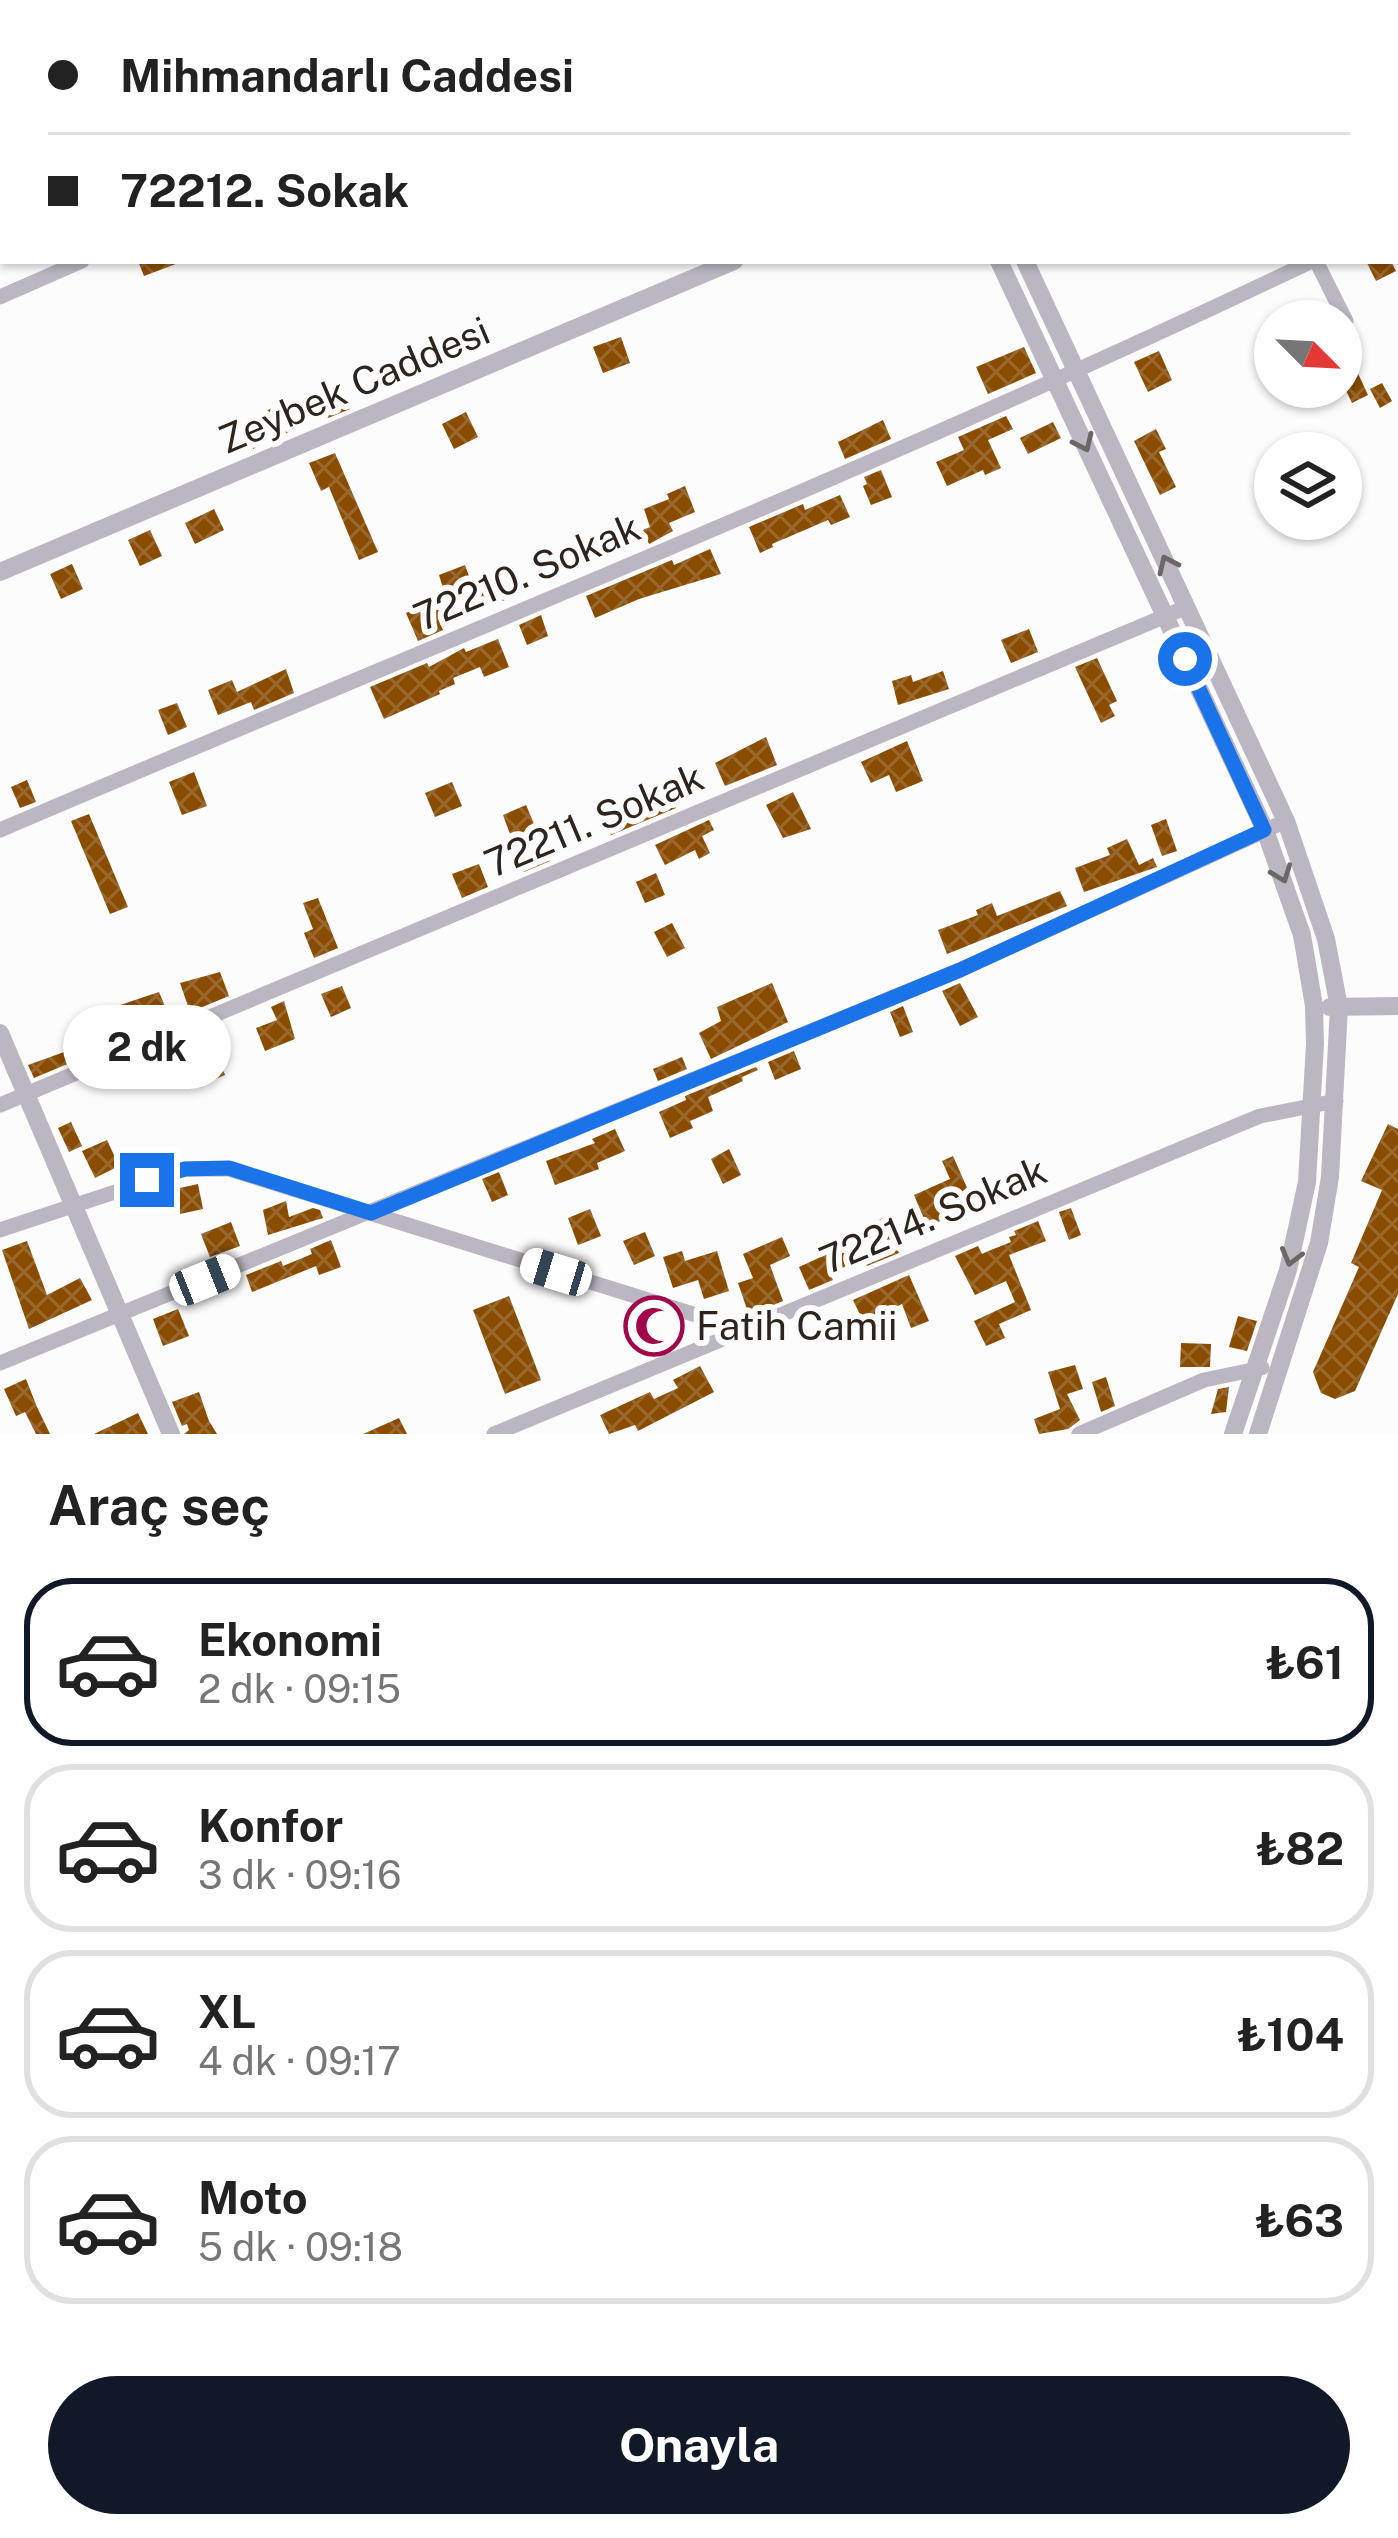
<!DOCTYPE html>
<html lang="tr">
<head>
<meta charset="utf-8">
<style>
	body { margin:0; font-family:"Public Sans",sans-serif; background:#f2f2f2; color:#222; height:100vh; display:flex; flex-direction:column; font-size:45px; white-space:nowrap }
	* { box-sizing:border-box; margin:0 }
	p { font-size:39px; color:#767676 }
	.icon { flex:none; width:66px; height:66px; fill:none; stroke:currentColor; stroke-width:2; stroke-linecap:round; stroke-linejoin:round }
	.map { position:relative; height:1434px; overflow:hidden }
	.sheet { display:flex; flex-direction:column; background:#fff; flex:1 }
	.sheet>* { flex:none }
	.guide { position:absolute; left:0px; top:0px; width:1398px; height:264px; box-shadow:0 3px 9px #0004; display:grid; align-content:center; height:264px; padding:0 48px; background:#fff }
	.needle { width:78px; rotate:114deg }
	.buttons { position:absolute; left:1254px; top:300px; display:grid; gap:24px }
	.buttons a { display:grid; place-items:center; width:108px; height:108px; border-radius:50%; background:#fff; box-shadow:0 3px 9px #0004; font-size:60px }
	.end { position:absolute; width:54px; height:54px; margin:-27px; border:15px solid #1a73e8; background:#fff; box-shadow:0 0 0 6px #fff }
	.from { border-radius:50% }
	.bubble { position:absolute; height:84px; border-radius:42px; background:#fff; box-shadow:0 3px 9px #0004; font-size:39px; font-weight:700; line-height:84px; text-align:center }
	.car { position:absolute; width:36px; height:72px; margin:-36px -18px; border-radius:15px; box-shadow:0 0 9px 3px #0007; background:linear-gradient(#fff 24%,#345 0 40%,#fff 0 76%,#345 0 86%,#fff 0) }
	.guide b { display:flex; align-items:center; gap:42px; height:114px; font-size:45px }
	.guide b+b { border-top:3px solid #e0e0e0 }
	.guide i { width:30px; height:30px; background:#222 }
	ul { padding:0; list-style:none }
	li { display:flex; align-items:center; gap:36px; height:168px; margin:0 24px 18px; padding:0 24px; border:6px solid #e0e0e0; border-radius:48px }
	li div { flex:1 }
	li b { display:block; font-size:45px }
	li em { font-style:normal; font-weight:700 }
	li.active { border-color:#111827 }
	li>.icon { width:108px; height:108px; stroke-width:1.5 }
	h2 { padding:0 48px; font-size:54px; line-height:144px }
	.cta { display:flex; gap:24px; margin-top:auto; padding:24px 48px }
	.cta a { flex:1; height:138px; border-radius:72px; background:#111827; color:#fff; font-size:48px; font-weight:700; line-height:138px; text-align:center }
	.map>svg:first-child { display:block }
</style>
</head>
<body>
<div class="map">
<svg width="1398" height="1434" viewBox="0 0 1398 1434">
	<defs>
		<pattern id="building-cross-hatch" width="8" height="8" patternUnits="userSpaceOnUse" patternTransform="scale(3)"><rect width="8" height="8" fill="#8a4c00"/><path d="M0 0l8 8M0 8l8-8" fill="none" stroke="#98682f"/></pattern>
	</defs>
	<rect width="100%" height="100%" fill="#fcfcfc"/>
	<path fill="url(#building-cross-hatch)" d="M 138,261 L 181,261 L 181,262 L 144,276 Z
		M 1366,261 L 1391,261 L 1396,271 L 1376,281 Z
		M 1341,332 L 1346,333 L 1356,352 L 1350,356 L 1368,395 L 1352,403 L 1341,380 Z
		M 621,337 L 630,363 L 603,373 L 593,347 Z
		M 1024,347 L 1036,373 L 988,394 L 976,367 Z
		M 1159,351 L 1172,380 L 1148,392 L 1134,362 Z
		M 1382,383 L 1392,401 L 1380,408 L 1370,389 Z
		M 342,394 L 350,409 L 328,418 L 321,404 Z
		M 276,406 L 289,432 L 253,449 L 241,423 Z
		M 466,412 L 478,437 L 454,449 L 442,424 Z
		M 1006,416 L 1013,429 L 988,440 L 1001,468 L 985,475 L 983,470 L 947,486 L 936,462 L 964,450 L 958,437 Z
		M 883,420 L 891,439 L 845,459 L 838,442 Z
		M 1053,422 L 1061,438 L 1028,454 L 1020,438 Z
		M 1156,429 L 1166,449 L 1159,452 L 1176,487 L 1160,495 L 1134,441 Z
		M 335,453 L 378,552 L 359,560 L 329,487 L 321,491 L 309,463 Z
		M 881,470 L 892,497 L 871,505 L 863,486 L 867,484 L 864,477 Z
		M 685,486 L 695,512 L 669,523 L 673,531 L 649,544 L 643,530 L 650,527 L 644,509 L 669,499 L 667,494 Z
		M 840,495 L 850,517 L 831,525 L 828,520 L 772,544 L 773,547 L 760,553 L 749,527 L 803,504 L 805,510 Z
		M 214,509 L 224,530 L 195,544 L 185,523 Z
		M 150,530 L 162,556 L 140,566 L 128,540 Z
		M 710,549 L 721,574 L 639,599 L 595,618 L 586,596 L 672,560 L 674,565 Z
		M 72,564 L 83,589 L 61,599 L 50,574 Z
		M 465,565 L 474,590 L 499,578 L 508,599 L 440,623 L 443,630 L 418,641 L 406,613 L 431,602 L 428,594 L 443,588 L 439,575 Z
		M 541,615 L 548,636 L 527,645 L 519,625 Z
		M 1029,629 L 1038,652 L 1011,663 L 1001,640 Z
		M 498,639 L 509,667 L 484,677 L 480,667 L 453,678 L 455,684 L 439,691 L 440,694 L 384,719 L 370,687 L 427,663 L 429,667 L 464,648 L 466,652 Z
		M 1097,658 L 1117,701 L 1109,705 L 1115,716 L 1101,723 L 1075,667 Z
		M 286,669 L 294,693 L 254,710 L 251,702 L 218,715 L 208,690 L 232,680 L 237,692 Z
		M 943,671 L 949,689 L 898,705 L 892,681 L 911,675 L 913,682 Z
		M 177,703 L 187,727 L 168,735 L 158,710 Z
		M 766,737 L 777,765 L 725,786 L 715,763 Z
		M 907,741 L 923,781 L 896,792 L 889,775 L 871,783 L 861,762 Z
		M 194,772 L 207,806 L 182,815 L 169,782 Z
		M 27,780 L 36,802 L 20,808 L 11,787 Z
		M 452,782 L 462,806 L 435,817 L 425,793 Z
		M 668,786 L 676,808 L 611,835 L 604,815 L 645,800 L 643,795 Z
		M 793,792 L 811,829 L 783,838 L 766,805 Z
		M 526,805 L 550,861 L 524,872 L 503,815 Z
		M 89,814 L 128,907 L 110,914 L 71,821 Z
		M 1166,819 L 1177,851 L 1162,856 L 1151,825 Z
		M 709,820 L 714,830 L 702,836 L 710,853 L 699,859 L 695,850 L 665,865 L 655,845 Z
		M 1127,839 L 1139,865 L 1153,858 L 1157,867 L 1084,892 L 1075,868 L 1110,855 L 1107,848 Z
		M 479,864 L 488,887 L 462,898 L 452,874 Z
		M 656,873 L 665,895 L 645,903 L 636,882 Z
		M 1060,891 L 1067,906 L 947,954 L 938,930 L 978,915 L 976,910 L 992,903 L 997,916 Z
		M 318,898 L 338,948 L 314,958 L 304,933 L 313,929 L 303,903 Z
		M 672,923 L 685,948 L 667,957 L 654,932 Z
		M 220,972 L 229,996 L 190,1012 L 180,983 Z
		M 772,983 L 788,1022 L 711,1059 L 699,1033 L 721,1021 L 717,1007 Z
		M 960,983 L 978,1017 L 960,1026 L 942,991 Z
		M 342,986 L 351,1008 L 331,1017 L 321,994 Z
		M 159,992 L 169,1016 L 121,1033 L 111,1008 Z
		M 284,1001 L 295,1039 L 265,1051 L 256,1028 L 277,1020 L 271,1007 Z
		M 903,1006 L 913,1032 L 900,1037 L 890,1012 Z
		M 113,1025 L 120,1042 L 34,1078 L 28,1065 L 92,1042 L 99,1036 L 97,1032 Z
		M 209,1037 L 225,1075 L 201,1085 L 194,1071 L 209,1065 L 200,1040 Z
		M 794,1051 L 801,1069 L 775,1080 L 768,1062 Z
		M 682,1057 L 687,1069 L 658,1081 L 653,1069 Z
		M 756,1067 L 758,1070 L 742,1077 L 743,1081 L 708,1097 L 713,1111 L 690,1121 L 693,1128 L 670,1138 L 659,1112 L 686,1100 L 685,1096 Z
		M 71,1122 L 82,1146 L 69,1152 L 58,1128 Z
		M 1388,1124 L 1398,1129 L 1398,1294 L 1355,1391 L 1335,1399 L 1321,1393 L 1313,1372 L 1359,1267 L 1351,1263 L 1382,1190 L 1361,1181 Z
		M 615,1129 L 625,1151 L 597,1163 L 599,1169 L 555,1185 L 546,1161 L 595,1143 L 592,1139 Z
		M 107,1140 L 119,1166 L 95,1178 L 82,1151 Z
		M 729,1149 L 741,1175 L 723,1184 L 711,1159 Z
		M 953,1156 L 976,1208 L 927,1226 L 914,1195 L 950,1179 L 942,1161 Z
		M 499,1172 L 508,1195 L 492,1202 L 482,1179 Z
		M 198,1184 L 203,1209 L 180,1214 L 180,1188 Z
		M 286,1201 L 289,1217 L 313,1208 L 320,1210 L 323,1218 L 268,1235 L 263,1210 Z
		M 1071,1208 L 1081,1235 L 1069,1240 L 1059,1212 Z
		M 590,1209 L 601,1236 L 578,1245 L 568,1218 Z
		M 883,1218 L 899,1253 L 867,1266 L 863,1258 L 830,1274 L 833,1280 L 809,1290 L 799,1267 L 834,1251 L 829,1243 Z
		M 1038,1221 L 1046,1241 L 1009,1255 L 1031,1310 L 999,1324 L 1005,1338 L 986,1346 L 974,1321 L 1015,1302 L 1006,1281 L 975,1295 L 955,1256 L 978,1246 L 982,1254 L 986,1252 L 1011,1242 L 1009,1237 L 1016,1235 L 1014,1231 Z
		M 231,1222 L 240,1246 L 210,1257 L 201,1234 Z
		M 645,1232 L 655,1256 L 634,1265 L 623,1241 Z
		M 782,1237 L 790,1256 L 770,1265 L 783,1301 L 749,1315 L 738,1283 L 753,1278 L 743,1254 Z
		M 331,1240 L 341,1267 L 319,1275 L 316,1266 L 252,1292 L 246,1275 L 281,1261 L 283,1266 L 312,1254 L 310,1249 Z
		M 27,1241 L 47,1295 L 80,1278 L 92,1300 L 29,1329 L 2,1250 Z
		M 682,1251 L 685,1261 L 717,1251 L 729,1291 L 704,1299 L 698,1280 L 673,1288 L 663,1257 Z
		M 909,1275 L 929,1321 L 911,1328 L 902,1304 L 864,1323 L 853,1300 Z
		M 509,1296 L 541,1380 L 505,1394 L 473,1310 Z
		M 178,1309 L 189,1336 L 163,1346 L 153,1319 Z
		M 643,1311 L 674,1321 L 663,1346 L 634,1334 Z
		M 1238,1316 L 1257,1321 L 1247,1351 L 1229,1347 Z
		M 1181,1343 L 1211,1344 L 1210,1367 L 1180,1367 Z
		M 1075,1365 L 1083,1389 L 1067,1394 L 1080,1420 L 1068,1429 L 1039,1434 L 1034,1419 L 1060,1409 L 1048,1372 Z
		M 700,1366 L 714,1392 L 638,1431 L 635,1425 L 609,1434 L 600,1415 L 650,1392 L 654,1399 L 678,1388 L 673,1380 Z
		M 1106,1377 L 1115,1406 L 1101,1412 L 1092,1382 Z
		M 26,1379 L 37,1407 L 50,1434 L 36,1434 L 25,1412 L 16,1416 L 4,1389 Z
		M 1229,1387 L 1226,1412 L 1211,1414 L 1218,1389 Z
		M 199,1392 L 209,1421 L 217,1434 L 184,1434 L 189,1430 L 187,1424 L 182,1426 L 172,1402 Z
		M 138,1413 L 148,1434 L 94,1434 Z
		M 399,1418 L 407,1434 L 363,1434 Z"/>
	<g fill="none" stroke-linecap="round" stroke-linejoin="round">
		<path stroke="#bbb6c1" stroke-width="8" d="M 106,0 L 107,3
			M 428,0 L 432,3
			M 384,3 L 390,0"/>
		<path stroke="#bbb6c1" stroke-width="15" d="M 1192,0 L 1194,3
			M 88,3 L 95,0
			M 677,3 L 684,0
			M 978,3 L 984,0
			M 1297,3 L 1303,0
			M 0,41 L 3,40
			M 1395,218 L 1398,217
			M 1316,261 L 1346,321
			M 0,297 L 82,261
			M 0,830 C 438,643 881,467 1312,261
			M 0,1105 L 1187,607
			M 0,1230 L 185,1169 L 229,1169 L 744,1330
			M 0,1363 L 960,970 L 1286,821
			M 494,1434 L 1260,1116 L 1336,1101
			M 1079,1434 L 1204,1380 L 1262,1368"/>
		<path stroke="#bbb6c1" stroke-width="18" d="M 873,0 L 875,3
			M 898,0 L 899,3
			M 999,261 L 1265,830 L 1302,935 L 1314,1006 L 1315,1044 L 1307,1182 L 1288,1270 L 1233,1434
			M 1025,261 L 1286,821 L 1326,939 L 1339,1007 L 1330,1177 L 1319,1243 L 1258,1434
			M 0,572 L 734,261
			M 1330,1007 L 1398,1006
			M 0,1033 L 171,1434"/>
	</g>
	<defs><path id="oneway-chevron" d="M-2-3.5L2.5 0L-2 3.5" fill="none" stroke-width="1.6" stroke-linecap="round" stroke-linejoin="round" transform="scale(3)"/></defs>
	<g stroke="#6d6667">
		<use href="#oneway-chevron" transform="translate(1084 443) rotate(65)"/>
		<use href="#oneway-chevron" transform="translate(1167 564) rotate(-115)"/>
		<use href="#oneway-chevron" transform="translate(1282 874) rotate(69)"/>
		<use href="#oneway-chevron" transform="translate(1291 1257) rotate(105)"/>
	</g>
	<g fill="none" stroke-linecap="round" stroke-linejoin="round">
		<path stroke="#1a73e8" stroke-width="15" d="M 147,1180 L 185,1169 L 229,1168 L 371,1213 L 960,970 L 1264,830 L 1185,659"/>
	</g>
	<defs>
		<g id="mosque-ring" transform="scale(3)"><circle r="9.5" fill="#fcfcfc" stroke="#a10849" stroke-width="1.5"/><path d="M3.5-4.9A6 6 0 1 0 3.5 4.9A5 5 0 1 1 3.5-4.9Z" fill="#a10849"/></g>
	</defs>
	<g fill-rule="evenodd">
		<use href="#mosque-ring" x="654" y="1326"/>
	</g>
	<g text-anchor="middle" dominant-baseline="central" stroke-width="12" stroke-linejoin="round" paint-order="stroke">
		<g font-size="39" fill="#2d241d" stroke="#fcfcfc">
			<text transform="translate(354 385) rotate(-23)">Zeybek Caddesi</text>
			<text transform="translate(527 572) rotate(-23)">72210. Sokak</text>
			<text transform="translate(594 820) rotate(-23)">72211. Sokak</text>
			<text transform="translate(933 1215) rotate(-23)">72214. Sokak</text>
		</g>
		<g font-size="39" fill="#2d241d" stroke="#fcfcfc" text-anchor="start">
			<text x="696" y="1326">Fatih Camii</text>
		</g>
	</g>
</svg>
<div class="buttons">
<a><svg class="needle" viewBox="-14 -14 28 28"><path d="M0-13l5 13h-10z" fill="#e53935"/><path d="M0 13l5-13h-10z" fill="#767676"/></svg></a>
<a><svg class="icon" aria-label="layers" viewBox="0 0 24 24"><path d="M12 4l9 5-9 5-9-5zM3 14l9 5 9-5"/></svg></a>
</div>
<i class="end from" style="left:1185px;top:659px"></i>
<i class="end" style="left:147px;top:1180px"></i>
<div class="bubble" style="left:63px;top:1005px;width:168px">2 dk</div>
<i class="car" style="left:556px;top:1272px;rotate:287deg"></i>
<i class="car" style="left:205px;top:1280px;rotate:68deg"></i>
<div class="guide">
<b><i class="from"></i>Mihmandarlı Caddesi</b>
<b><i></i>72212. Sokak</b>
</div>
</div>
<section class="sheet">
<h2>Araç seç</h2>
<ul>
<li class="active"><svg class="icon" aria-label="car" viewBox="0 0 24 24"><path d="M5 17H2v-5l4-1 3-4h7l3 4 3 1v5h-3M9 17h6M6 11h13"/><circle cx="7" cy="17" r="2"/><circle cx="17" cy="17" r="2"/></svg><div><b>Ekonomi</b><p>2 dk · 09:15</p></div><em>₺61</em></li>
<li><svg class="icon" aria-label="car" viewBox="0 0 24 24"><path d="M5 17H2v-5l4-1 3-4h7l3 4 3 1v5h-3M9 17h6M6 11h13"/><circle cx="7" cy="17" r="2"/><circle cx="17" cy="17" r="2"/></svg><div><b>Konfor</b><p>3 dk · 09:16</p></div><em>₺82</em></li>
<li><svg class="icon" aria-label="car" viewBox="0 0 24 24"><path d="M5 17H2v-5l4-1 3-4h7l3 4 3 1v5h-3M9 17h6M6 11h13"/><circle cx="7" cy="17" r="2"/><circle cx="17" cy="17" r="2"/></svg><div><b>XL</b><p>4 dk · 09:17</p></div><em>₺104</em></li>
<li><svg class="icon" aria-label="car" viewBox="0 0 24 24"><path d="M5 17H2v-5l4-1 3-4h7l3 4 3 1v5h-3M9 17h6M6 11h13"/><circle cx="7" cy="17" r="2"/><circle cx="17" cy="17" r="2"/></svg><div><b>Moto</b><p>5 dk · 09:18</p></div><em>₺63</em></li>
</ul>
<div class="cta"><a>Onayla</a></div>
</section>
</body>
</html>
